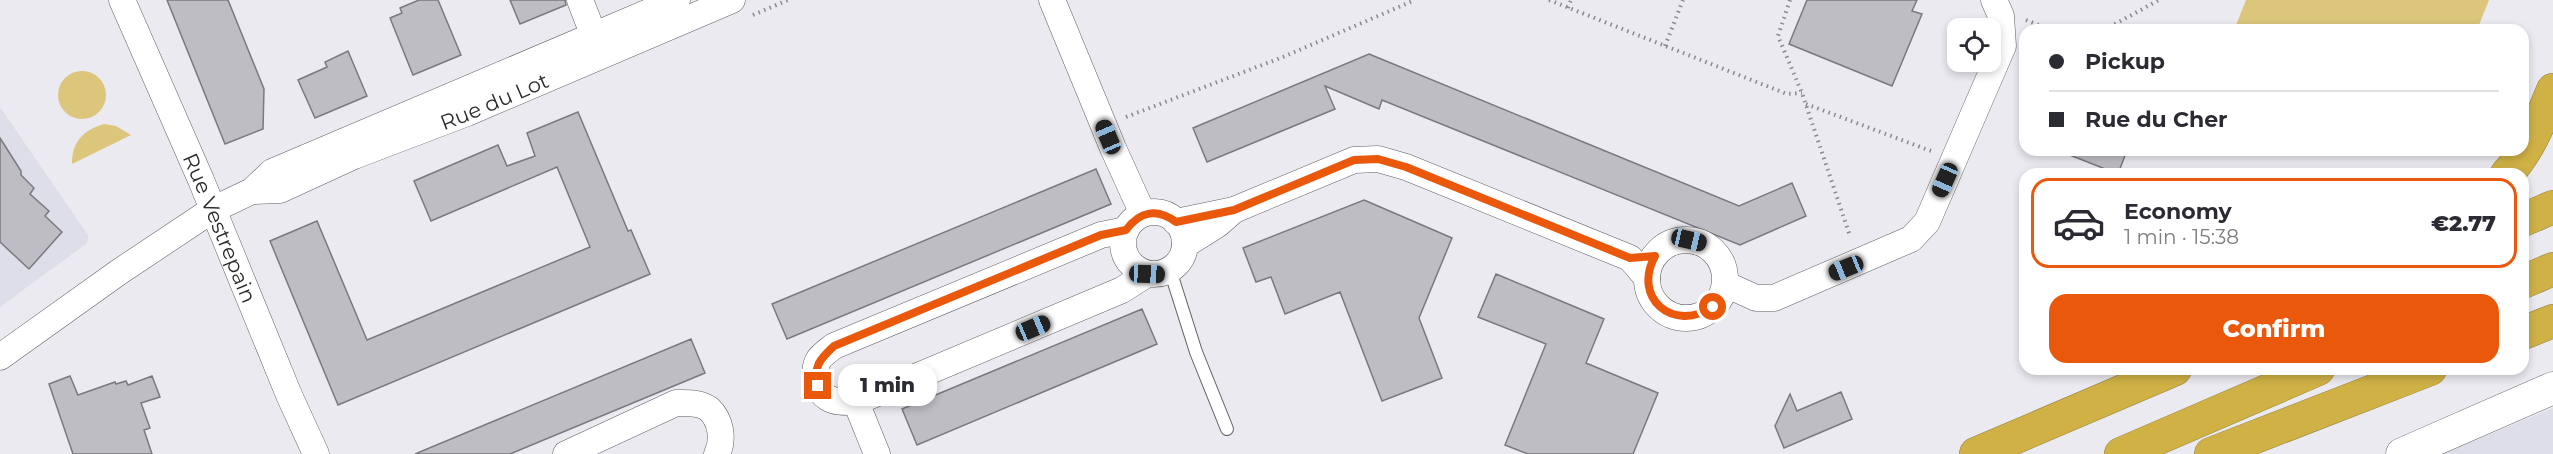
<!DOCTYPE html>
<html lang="en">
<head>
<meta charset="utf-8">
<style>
	body { margin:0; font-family:Montserrat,sans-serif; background:#f2f2f3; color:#2b2b33; height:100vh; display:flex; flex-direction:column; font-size:22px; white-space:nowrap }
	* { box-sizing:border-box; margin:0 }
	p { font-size:20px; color:#7c7c81 }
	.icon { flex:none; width:33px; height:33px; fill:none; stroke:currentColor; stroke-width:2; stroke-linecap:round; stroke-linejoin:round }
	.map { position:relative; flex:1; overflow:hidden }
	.panel { position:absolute; left:2019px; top:168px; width:510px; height:207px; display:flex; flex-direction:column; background:#fff; border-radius:18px; box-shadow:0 3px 9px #0003 }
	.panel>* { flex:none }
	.guide { position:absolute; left:2019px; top:24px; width:510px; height:132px; border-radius:18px; box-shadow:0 3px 9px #0003; display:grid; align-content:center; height:132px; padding:0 30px; background:#fff }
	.fabs { position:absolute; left:1947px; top:18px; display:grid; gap:12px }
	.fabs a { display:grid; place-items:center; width:54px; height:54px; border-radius:12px; background:#fff; box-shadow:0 3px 9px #0003; font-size:30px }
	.end { position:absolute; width:27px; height:27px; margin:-14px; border:8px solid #ea580c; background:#fff; box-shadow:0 0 0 3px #fff }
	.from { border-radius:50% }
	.bubble { position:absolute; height:42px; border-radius:18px; background:#fff; box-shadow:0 3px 9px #0003; font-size:20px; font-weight:800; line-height:42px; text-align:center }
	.car { position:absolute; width:18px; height:36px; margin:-18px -9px; border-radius:8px; box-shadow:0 0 4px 2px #0007; background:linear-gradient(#222 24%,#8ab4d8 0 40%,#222 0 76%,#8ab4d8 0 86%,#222 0) }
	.guide b { display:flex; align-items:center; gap:21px; height:57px; font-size:22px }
	.guide b+b { border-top:2px solid #e1e1e2 }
	.guide i { width:15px; height:15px; background:#2b2b33 }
	ul { padding:10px 0 0; list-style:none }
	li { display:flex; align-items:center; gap:18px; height:90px; margin:0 12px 9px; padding:0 18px; border:3px solid transparent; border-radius:18px }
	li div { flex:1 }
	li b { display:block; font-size:22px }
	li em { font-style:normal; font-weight:800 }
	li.on { border-color:#ea580c }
	li>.icon { width:54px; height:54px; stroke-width:1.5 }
	.cta { display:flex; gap:12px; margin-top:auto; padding:12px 30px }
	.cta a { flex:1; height:69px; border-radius:18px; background:#ea580c; color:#fff; font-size:24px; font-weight:800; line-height:69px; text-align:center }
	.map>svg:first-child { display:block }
</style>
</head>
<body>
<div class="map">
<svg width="2553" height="454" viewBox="0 0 2553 454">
	<rect width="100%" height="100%" fill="#eaeaf0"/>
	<path fill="#dedeeb" d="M 0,107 L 88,235 L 88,240 L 86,244 L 0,307 Z
		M 2553,408 L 2553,454 L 2443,454 Z"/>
	<path fill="#dcc67c" d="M 2246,0 L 2489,0 L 2477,30 L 2234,30 Z
		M58 95a24 24 0 1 1 48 0a24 24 0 1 1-48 0Z
		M 104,124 L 116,126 L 131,135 L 72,164 C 72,142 83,130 104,124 Z"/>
	<path fill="#bdbdc3" stroke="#797a7f" stroke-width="1.5" d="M 167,0 L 228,0 L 264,89 L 263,129 L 225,144 Z
		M 419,0 L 438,0 L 461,55 L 413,75 L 390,18 L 402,13 L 400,8 Z
		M 510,0 L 565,0 L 566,5 L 520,24 Z
		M 1807,0 L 1917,0 L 1912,11 L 1922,14 L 1892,86 L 1789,44 Z
		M 348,51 L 367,96 L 315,118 L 298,80 L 327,67 L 325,62 Z
		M 1369,54 L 1739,206 L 1792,183 L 1806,216 L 1740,245 L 1382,100 L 1379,109 L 1325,86 L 1335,109 L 1207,162 L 1193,128 Z
		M 578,112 L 628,231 L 631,230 L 650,274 L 338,405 L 270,241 L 317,221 L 367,340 L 590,247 L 557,167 L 431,221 L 414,181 L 498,145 L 507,166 L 535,156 L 527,133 Z
		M 0,138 L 21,171 L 21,175 L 34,188 L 30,194 L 49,211 L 45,216 L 62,232 L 29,269 L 0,242 Z
		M 2057,150 L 2127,150 L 2118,174 Z
		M 1096,169 L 1111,204 L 787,339 L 772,304 Z
		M 1364,200 L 1452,238 L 1419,318 L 1442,378 L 1382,401 L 1340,292 L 1285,314 L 1271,277 L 1256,282 L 1243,248 Z
		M 1496,274 L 1604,319 L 1586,363 L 1658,393 L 1633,454 L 1528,454 L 1505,445 L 1546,344 L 1478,317 Z
		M 1142,309 L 1157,344 L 917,445 L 902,409 Z
		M 691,339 L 705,373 L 510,454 L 415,454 Z
		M 70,376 L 78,395 L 115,382 L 116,384 L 126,381 L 128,385 L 152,376 L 160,397 L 141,403 L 150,428 L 144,430 L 152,454 L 73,454 L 49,384 Z
		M 1841,392 L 1852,419 L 1784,448 L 1775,426 L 1790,394 L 1797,411 Z"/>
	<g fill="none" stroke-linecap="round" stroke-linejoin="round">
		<g stroke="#606065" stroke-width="14">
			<path id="service" d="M 1170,270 L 1196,352 L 1227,429"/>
		</g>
		<g stroke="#606065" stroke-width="27">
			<g id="minor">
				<path id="s1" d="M 122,0 L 201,180 L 289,395 L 316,454"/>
				<path d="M 580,0 L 599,49"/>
				<path d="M 1052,0 L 1113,148 L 1143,214"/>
				<path id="s2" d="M 252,191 L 280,190 L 354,156 L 467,113 L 732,0"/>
				<path d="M 1234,210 L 1354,160 L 1378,159 L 1406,167 L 1630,258 L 1647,278"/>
				<circle cx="1154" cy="243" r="31"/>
				<path d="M 1176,222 L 1234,210 L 1218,224 L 1185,245"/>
				<path d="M 1126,230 L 1101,235 L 834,346 C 829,350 823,354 819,359 C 812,370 816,391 828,398 C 837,403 846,402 856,402 L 1122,290 L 1147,274"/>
				<circle cx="1686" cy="279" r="39"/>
				<path d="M 1725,284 L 1756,298 L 1774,298 L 1911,239 L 1927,222 L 2003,46 L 2001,16 L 1994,0"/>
				<path d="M 0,357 L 119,272 L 212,210 L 252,191 L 272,172 L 677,0"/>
				<path d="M 856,402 L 877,454"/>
				<path d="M 566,454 L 676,403 C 686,403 700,402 709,409 C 721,420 724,440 717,454"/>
			</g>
		</g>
		<g stroke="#606065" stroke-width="33">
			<path id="tertiary" d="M 2402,454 L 2553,388"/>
		</g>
		<g stroke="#96823d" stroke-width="34">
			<path id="motorway" d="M 2507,174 C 2529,151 2541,119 2553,90
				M 2523,220 L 2553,207
				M 2523,282 L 2553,269
				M 2523,333 L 2553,321
				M 1976,454 L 2175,369
				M 2121,454 L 2318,369
				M 2211,454 L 2430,369"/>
		</g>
		<path stroke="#8a8a8e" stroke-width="4" stroke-dasharray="1.5 4.5" stroke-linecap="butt" d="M 1549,0 L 1787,94 L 1802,93
			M 1790,0 L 1778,36 L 1802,93 L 1850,236
			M 1568,8 L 1571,0
			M 753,15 L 788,0
			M 2026,20 L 2051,30
			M 2104,30 L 2159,0
			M 1665,46 L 1683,0
			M 1806,104 L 1931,151
			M 1126,117 L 1283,57 L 1415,0"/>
		<use href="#service" stroke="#fff" stroke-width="12"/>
		<use href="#minor" stroke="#fff" stroke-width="26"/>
		<use href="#tertiary" stroke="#fff" stroke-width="32"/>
		<use href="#motorway" stroke="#cfb146" stroke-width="33"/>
	</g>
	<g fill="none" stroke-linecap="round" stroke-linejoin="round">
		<path stroke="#ea580c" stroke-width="8" d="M 818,386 C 813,366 820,359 834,346 L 1101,235 L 1126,230 C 1140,211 1157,208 1176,222 L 1234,210 L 1354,160 L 1378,159 L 1406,167 L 1630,258 L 1655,256 C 1632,298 1673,333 1713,307"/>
	</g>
	<g text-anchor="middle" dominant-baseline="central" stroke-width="6" stroke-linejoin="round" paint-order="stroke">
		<g font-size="21" fill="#2b2b2d" stroke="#eaeaf0">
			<text stroke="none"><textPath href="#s2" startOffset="260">Rue du Lot</textPath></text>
			<text stroke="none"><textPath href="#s1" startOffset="248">Rue Vestrepain</textPath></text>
		</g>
	</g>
</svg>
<div class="fabs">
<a><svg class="icon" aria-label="locate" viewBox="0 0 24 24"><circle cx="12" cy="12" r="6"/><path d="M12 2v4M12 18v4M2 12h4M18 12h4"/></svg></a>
</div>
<i class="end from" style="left:1713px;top:307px"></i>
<i class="end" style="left:818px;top:386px"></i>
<div class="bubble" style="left:838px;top:364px;width:99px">1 min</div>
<i class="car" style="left:1108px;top:137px;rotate:337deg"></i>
<i class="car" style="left:1945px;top:180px;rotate:204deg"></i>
<i class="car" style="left:1689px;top:240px;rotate:103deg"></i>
<i class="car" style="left:1846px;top:268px;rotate:248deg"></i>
<i class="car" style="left:1147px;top:274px;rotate:92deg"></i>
<i class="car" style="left:1033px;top:328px;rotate:67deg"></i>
<div class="guide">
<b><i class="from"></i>Pickup</b>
<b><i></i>Rue du Cher</b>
</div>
<section class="panel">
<ul>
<li class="on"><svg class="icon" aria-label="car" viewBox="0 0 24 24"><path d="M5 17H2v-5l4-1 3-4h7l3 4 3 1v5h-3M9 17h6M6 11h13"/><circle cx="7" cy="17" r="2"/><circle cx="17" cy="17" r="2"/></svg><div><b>Economy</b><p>1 min · 15:38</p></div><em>€2.77</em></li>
</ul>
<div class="cta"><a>Confirm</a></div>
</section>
</div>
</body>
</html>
